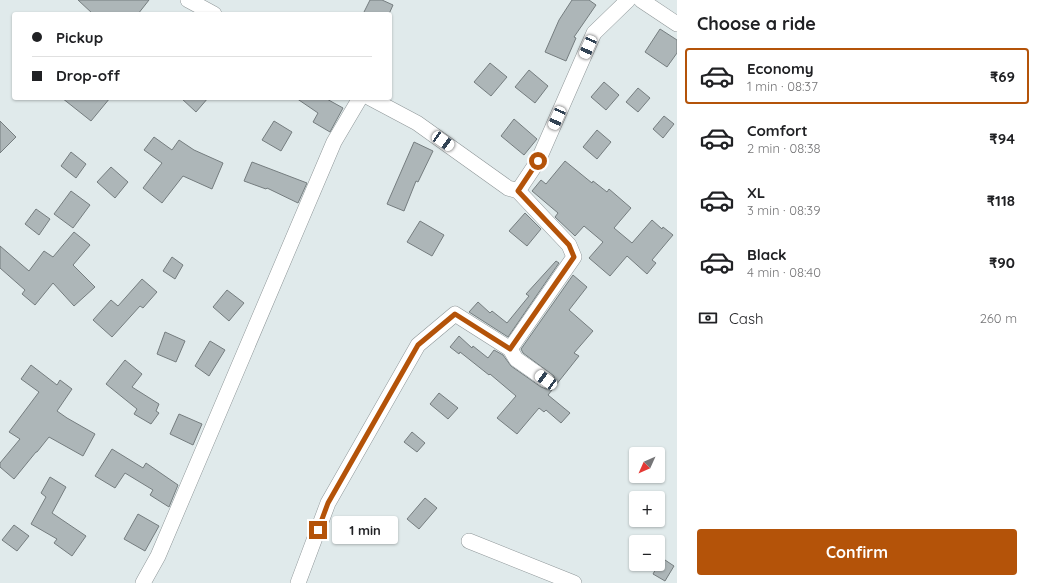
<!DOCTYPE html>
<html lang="en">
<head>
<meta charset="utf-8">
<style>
	body { margin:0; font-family:Quicksand,sans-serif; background:#f2f2f2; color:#202124; height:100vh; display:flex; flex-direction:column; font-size:15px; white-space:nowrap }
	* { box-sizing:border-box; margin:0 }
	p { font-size:13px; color:#757577 }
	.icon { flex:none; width:22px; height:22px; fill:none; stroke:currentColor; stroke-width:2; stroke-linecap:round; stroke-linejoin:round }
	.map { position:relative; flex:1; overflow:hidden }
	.drawer { display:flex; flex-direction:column; background:#fff; width:360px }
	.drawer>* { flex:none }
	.top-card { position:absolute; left:12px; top:12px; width:380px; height:88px; border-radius:4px; box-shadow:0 1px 3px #0004; display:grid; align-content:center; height:88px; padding:0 20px; background:#fff }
	.needle { width:26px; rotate:225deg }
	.tools { position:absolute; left:629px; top:447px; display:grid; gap:8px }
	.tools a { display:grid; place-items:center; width:36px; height:36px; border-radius:4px; background:#fff; box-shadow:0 1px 3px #0004; font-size:20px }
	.end { position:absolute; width:18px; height:18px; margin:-9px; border:5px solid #b45309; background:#fff; box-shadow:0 0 0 2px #fff }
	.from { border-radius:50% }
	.bubble { position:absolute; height:28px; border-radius:4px; background:#fff; box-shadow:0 1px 3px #0004; font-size:13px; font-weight:800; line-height:28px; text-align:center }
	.car { position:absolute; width:12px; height:24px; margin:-12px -6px; border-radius:5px; box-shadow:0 0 3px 1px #0007; background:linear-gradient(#fff 24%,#345 0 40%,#fff 0 76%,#345 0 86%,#fff 0) }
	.top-card b { display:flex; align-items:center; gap:14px; height:38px; font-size:15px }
	.top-card b+b { border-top:1px solid #e0e0e0 }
	.top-card i { width:10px; height:10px; background:#202124 }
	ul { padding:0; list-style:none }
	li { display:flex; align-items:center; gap:12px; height:56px; margin:0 8px 6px; padding:0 12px; border:2px solid transparent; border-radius:4px }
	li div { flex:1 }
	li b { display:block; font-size:15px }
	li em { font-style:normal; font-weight:800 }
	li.selected { border-color:#b45309 }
	li>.icon { width:36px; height:36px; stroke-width:1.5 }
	h2 { padding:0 20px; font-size:18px; line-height:48px }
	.pay { display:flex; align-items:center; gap:10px; height:44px; padding:0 20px; font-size:15px }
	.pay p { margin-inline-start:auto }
	.cta { display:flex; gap:8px; margin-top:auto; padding:8px 20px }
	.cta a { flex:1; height:46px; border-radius:4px; background:#b45309; color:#fff; font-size:16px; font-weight:800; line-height:46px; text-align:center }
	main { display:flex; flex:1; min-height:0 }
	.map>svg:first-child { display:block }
</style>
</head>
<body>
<main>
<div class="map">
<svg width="677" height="583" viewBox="0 0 677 583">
	<rect width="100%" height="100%" fill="#e0eaeb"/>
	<path fill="#adb6b8" stroke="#757d7f" d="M 78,0 L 149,0 L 138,14 L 93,14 Z
		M 370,0 L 382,0 L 393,5 L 389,14 L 363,14 Z
		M 572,0 L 589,0 L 596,5 L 574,37 L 576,38 L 566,61 L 545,52 L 559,20 Z
		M 660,29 L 677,40 L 677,53 L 667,67 L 645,52 Z
		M 490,63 L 507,77 L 491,96 L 474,82 Z
		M 529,70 L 548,86 L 535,103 L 515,87 Z
		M 604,82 L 619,95 L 606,110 L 591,97 Z
		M 638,88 L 650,98 L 638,112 L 626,102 Z
		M 62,98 L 110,98 L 91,121 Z
		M 181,98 L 208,98 L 196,112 Z
		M 296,98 L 325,98 L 343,108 L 330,132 L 313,122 L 318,113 Z
		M 664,116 L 674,124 L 663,138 L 653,129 Z
		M 514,119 L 537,139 L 524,155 L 501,136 Z
		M 0,121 L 16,137 L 0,153 Z
		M 274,121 L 292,132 L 281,151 L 262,140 Z
		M 597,130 L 611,142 L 597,159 L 583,147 Z
		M 154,137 L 172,150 L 179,140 L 194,150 L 223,163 L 212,189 L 183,176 L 162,203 L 143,188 L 162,163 L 144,150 Z
		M 414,142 L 433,151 L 418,182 L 416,181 L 404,211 L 387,204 Z
		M 71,152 L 86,164 L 76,178 L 61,166 Z
		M 565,161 L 592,183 L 593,181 L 607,192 L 609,189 L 631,208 L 614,228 L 632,243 L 652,220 L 662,229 L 663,227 L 673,235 L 652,260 L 656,263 L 647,274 L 627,256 L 610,276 L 589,258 L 603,242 L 584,226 L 575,236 L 555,217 L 558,213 L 532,191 L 541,180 L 546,184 Z
		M 252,162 L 307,183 L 298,203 L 267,188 L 266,189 L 244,181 Z
		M 111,167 L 128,182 L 115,198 L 97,182 Z
		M 71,191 L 90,205 L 73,228 L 54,214 Z
		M 36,209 L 50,219 L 39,235 L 25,224 Z
		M 525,213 L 541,229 L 527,246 L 509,231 Z
		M 420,221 L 444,235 L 432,256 L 407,242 Z
		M 74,232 L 90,245 L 73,265 L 95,287 L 74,306 L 53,283 L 35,305 L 22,294 L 25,290 L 0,268 L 0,246 L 29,271 L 44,251 L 53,257 Z
		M 172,257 L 183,265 L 175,279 L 163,271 Z
		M 556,261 L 559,263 L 508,337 L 469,312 L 478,302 L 490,313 L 492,311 L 507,323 L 529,296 L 526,294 Z
		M 573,275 L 587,287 L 569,310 L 593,331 L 574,353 L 579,356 L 548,395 L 570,413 L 561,423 L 546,410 L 544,412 L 539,408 L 517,434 L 497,418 L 516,396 L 490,374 L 489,375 L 460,352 L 459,354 L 450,347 L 459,336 L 472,348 L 473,346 L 488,358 L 494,350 L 503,355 L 511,366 L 541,387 L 546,389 L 550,388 L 553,385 L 555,381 L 554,376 L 523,353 L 521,349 Z
		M 142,279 L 157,292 L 143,308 L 140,306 L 112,337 L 93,320 L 111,300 L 118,306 Z
		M 227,290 L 244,303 L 229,321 L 213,307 Z
		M 165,332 L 185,341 L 176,362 L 157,354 Z
		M 210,341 L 225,350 L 209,376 L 195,366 Z
		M 125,360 L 142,374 L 132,387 L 159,404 L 156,411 L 159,413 L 151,424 L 134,414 L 137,409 L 106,384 Z
		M 31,365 L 57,385 L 60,380 L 72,389 L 57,411 L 67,418 L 95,434 L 83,456 L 49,437 L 37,452 L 36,452 L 14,479 L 0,467 L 0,463 L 20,439 L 9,432 L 39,392 L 21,379 Z
		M 439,393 L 458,408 L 448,419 L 430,404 Z
		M 179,414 L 202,424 L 193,445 L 170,434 Z
		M 412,432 L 425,443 L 417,452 L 404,442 Z
		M 112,449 L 143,468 L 146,463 L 178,485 L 169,507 L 150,495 L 153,490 L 125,473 L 115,488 L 95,476 Z
		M 50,477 L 66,487 L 52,513 L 86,536 L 72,556 L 54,543 L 57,539 L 31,524 L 46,497 L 41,493 Z
		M 425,498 L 437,508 L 419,529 L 407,519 Z
		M 138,514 L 159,526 L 145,551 L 124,539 Z
		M 14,525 L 29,536 L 17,551 L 2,540 Z
		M 662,558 L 674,566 L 665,581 L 653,574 Z"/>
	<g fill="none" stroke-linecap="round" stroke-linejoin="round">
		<g stroke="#8e9698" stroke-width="16">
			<path id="minor" d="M 188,0 L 214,14
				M 641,0 L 677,24
				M 370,98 L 417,123 L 508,188 L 518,191 L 569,245 L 574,257 L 510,349
				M 518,191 L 538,161 L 594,33 L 628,0
				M 469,541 L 574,583
				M 143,583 L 158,556 L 334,142 L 360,98
				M 298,583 L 328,503 L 418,345 L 455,314 L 510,349 L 516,359 L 546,380"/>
		</g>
		<use href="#minor" stroke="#fff" stroke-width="15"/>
	</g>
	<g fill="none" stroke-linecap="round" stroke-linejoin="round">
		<path stroke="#b45309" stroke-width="5" d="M 318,530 L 328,503 L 418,345 L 455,314 L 510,349 L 574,257 L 569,245 L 518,191 L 538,161"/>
	</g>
</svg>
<div class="tools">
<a><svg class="needle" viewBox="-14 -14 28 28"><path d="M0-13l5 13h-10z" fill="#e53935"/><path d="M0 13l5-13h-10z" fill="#757577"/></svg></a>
<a>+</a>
<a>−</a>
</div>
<i class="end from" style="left:538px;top:161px"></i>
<i class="end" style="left:318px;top:530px"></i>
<div class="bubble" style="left:332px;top:516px;width:66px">1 min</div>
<i class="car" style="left:588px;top:47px;rotate:204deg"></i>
<i class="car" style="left:557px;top:118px;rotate:204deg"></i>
<i class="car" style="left:443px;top:141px;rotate:125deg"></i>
<i class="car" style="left:546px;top:380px;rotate:306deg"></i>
<div class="top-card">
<b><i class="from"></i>Pickup</b>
<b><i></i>Drop-off</b>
</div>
</div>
<section class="drawer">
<h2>Choose a ride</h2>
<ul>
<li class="selected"><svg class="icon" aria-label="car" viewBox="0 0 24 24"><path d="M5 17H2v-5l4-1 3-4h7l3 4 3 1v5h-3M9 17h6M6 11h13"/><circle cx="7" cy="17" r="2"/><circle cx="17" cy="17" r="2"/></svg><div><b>Economy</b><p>1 min · 08:37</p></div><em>₹69</em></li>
<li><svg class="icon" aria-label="car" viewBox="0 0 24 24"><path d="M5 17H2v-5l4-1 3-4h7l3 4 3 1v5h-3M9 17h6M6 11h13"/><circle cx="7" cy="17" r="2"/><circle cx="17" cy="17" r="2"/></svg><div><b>Comfort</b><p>2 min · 08:38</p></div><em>₹94</em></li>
<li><svg class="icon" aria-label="car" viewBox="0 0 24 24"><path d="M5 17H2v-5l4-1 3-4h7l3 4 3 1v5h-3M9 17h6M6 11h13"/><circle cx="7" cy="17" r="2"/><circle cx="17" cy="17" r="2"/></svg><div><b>XL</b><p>3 min · 08:39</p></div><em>₹118</em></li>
<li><svg class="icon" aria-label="car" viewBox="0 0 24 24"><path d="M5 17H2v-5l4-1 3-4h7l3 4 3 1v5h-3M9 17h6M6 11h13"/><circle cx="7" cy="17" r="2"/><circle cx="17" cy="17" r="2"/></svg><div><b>Black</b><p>4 min · 08:40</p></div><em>₹90</em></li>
</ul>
<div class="pay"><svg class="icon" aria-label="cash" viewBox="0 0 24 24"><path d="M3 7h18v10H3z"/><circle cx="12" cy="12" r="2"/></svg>Cash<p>260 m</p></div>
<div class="cta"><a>Confirm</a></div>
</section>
</main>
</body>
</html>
